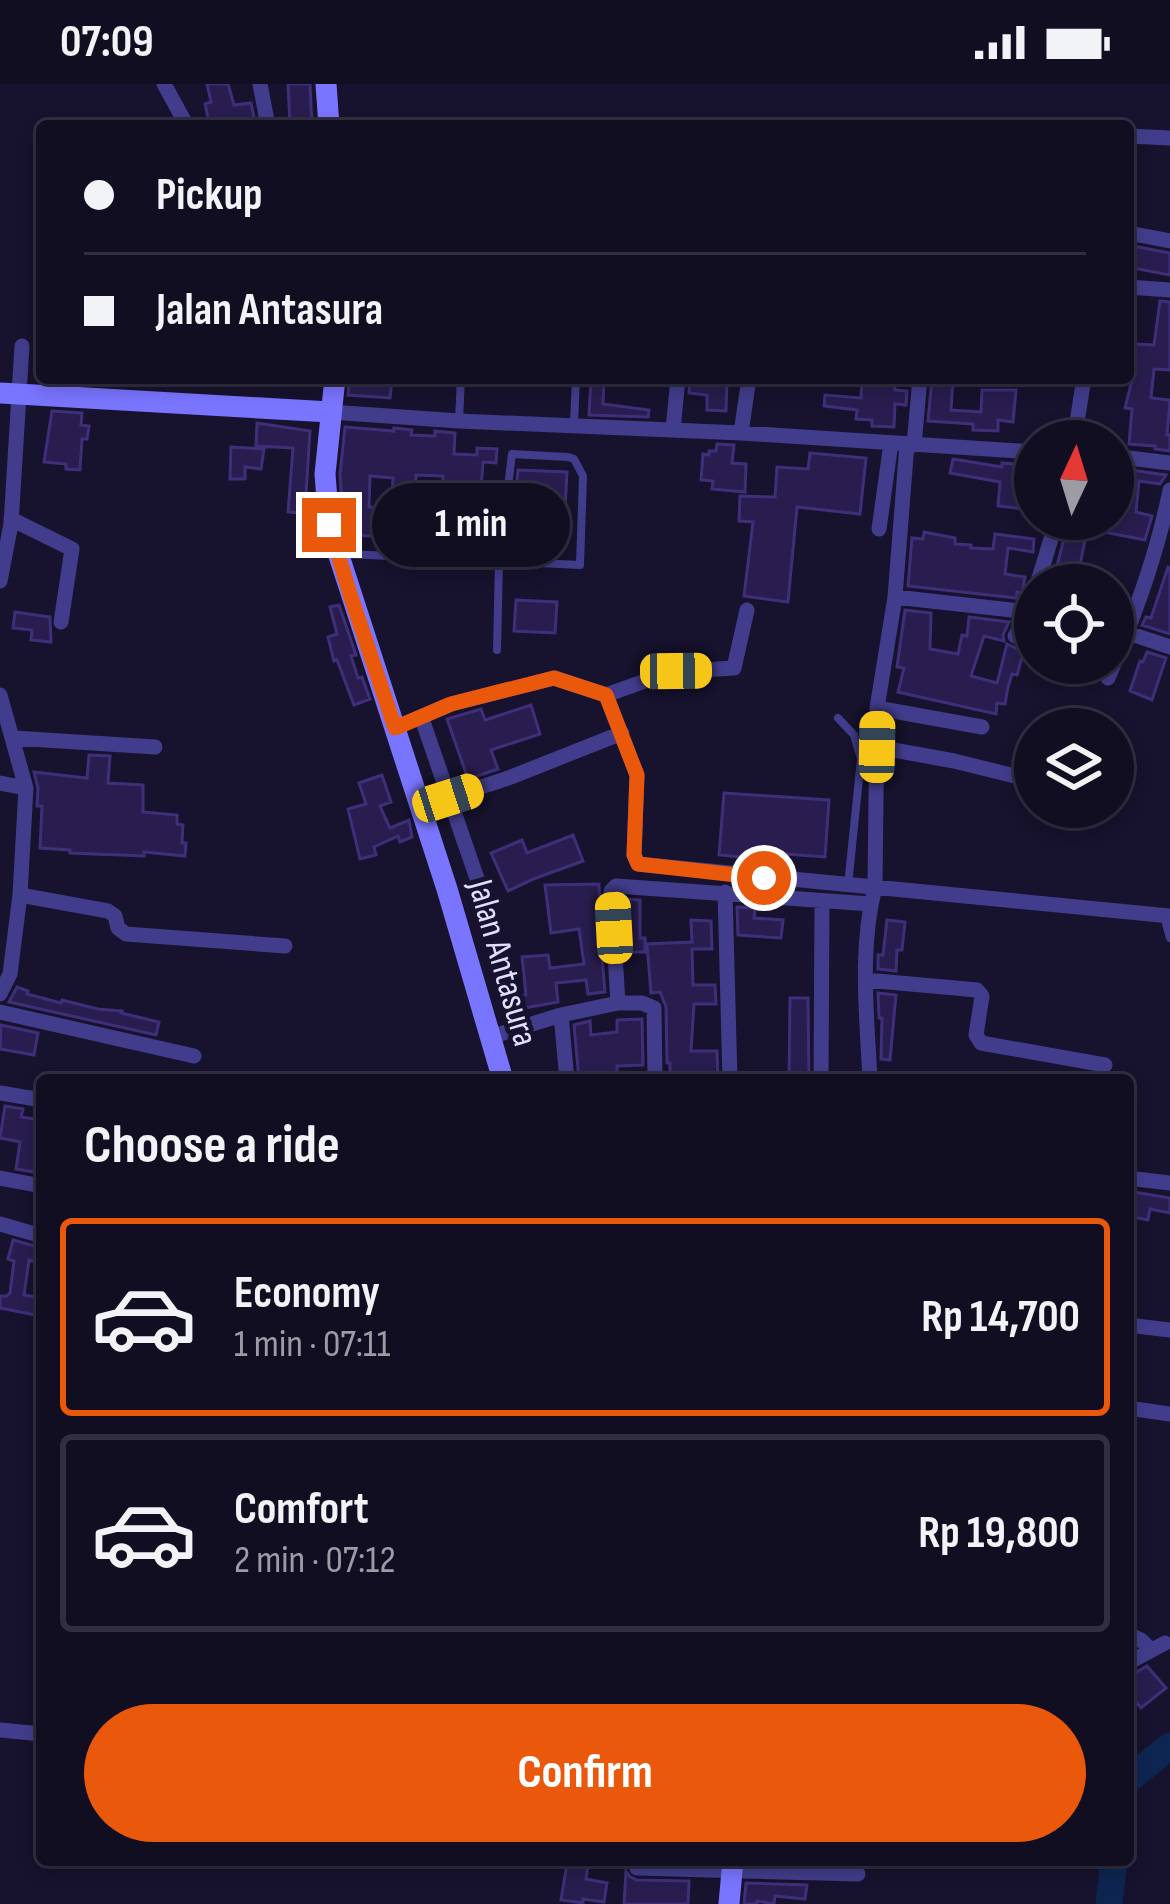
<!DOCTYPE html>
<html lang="en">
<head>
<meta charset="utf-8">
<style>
	body { margin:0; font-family:"Sofia Sans Condensed",sans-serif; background:#1a172a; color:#f1f3f6; height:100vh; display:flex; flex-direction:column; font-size:45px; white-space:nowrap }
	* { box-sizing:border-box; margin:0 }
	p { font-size:39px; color:#9c9ca5 }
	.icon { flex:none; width:66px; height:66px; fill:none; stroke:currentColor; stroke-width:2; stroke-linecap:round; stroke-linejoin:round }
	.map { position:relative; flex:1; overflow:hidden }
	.panel { position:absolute; left:36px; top:990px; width:1098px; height:792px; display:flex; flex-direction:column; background:#110e22; border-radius:12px; box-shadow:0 6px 18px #0003,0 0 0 3px #302e40 }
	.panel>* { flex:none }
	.guide { position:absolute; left:36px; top:36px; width:1098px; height:264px; border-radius:12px; box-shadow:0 6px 18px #0003,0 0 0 3px #302e40; display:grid; align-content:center; height:264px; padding:0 48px; background:#110e22 }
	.needle { width:78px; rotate:4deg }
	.controls { position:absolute; left:1014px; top:336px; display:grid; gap:24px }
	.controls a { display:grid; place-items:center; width:120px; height:120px; border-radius:50%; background:#110e22; box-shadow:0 6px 18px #0003,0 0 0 3px #302e40; font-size:60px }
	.end { position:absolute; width:54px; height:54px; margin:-27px; border:15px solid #ea580c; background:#fff; box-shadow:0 0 0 6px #fff }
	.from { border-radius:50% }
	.bubble { position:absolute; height:84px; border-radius:42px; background:#110e22; box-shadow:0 6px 18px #0003,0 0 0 3px #302e40; font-size:39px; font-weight:700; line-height:84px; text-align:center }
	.car { position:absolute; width:36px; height:72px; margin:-36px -18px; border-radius:15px; box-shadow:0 0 9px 3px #0007; background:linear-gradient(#f5c518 24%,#345 0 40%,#f5c518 0 76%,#345 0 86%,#f5c518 0) }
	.guide b { display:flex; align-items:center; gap:42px; height:114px; font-size:45px }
	.guide b+b { border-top:3px solid #302e40 }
	.guide i { width:30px; height:30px; background:#f1f3f6 }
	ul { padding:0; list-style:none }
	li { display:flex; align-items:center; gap:36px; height:198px; margin:0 24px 18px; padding:0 24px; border:6px solid #302e40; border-radius:12px }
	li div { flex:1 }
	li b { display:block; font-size:45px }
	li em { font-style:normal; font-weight:700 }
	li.on { border-color:#ea580c }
	li>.icon { width:108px; height:108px; stroke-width:1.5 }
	h2 { padding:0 48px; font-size:54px; line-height:144px }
	.primary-button { display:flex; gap:24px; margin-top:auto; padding:24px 48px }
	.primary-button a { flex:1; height:138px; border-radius:72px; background:#ea580c; color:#fff; font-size:48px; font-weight:700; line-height:138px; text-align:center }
	.status { display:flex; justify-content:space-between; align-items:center; height:84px; padding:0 60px; background:#110e22; direction:ltr }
	.status svg { height:33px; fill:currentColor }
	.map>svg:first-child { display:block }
</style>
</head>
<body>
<div class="status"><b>07:09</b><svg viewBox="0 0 49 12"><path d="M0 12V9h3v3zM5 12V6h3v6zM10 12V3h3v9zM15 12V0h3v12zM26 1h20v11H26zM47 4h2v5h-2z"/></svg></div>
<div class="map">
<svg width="1170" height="1820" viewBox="0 0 1170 1820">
	<rect width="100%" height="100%" fill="#17122d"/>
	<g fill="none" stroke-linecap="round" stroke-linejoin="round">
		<path stroke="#0d2551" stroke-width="27" d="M 1128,1696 L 1170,1662
			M 1109,1820 L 1114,1776"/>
	</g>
	<path fill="#281d4e" stroke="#3f2f7a" stroke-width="3" d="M 207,0 L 228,0 L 234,21 L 251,19 L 256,42 L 210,42 L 205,20 L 211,18 Z
		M 288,0 L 310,0 L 312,42 L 290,42 Z
		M 1128,161 L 1170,169 L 1170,191 L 1128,183 Z
		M 1160,217 L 1170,218 L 1170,286 L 1154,285 L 1151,314 L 1170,316 L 1167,351 L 1170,351 L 1170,367 L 1155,365 L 1155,362 L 1129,360 L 1132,325 L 1125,324 L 1133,292 L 1134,260 L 1154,261 Z
		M 350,294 L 382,294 L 392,297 L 390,314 L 348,311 Z
		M 591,294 L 604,294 L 603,320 L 649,326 L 648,333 L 589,331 Z
		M 690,294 L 727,294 L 726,327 L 707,326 L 707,311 L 689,309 Z
		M 862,294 L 895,299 L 895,306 L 907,307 L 906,321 L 895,320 L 894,343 L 872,342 L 872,336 L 856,335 L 857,326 L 824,322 L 825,311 L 861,314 Z
		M 932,294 L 953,294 L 951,326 L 981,328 L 982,306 L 1016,306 L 1013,338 L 998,336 L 998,347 L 973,346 L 973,340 L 928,337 Z
		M 52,327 L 82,329 L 81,341 L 89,342 L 87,355 L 82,355 L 80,386 L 66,385 L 66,380 L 44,378 Z
		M 257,339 L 310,347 L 306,411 L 312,411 L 312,430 L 288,428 L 293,364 L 256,362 Z
		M 345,343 L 394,347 L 394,344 L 412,346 L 411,351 L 435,352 L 435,347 L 455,349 L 454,370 L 477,371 L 477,364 L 497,365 L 496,379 L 483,378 L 481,405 L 483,409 L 499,409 L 497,422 L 485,421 L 484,427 L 442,425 L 443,392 L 416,391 L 415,414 L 392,413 L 393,394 L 370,392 L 369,423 L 390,424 L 389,435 L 399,436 L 398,453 L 348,451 L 349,421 L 342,421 L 340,390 Z
		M 717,360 L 734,361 L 732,379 L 746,380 L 745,408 L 712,405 L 713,397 L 701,396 L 703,370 L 709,371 L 709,367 L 716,367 Z
		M 231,363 L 264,365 L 261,385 L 245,383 L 245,395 L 230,395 Z
		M 810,369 L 866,374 L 860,430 L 797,423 L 788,518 L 744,512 L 753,438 L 739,437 L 740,412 L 775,413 L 777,383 L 808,385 Z
		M 953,375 L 1002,383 L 1002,379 L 1014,380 L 1014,397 L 1023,398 L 1021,411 L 1035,413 L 1035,426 L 998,422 L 1000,398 L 950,389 Z
		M 518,386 L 567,388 L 564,443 L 512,440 Z
		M 1131,386 L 1166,391 L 1160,400 L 1139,397 L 1136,428 L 1152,432 L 1145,456 L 1104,448 L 1106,435 L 1113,435 L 1116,393 L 1128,396 Z
		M 1066,447 L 1086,451 L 1076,501 L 1052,501 Z
		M 924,448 L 955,454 L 955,460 L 971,461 L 971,464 L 993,465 L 995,450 L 1034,455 L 1033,468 L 1008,464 L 1005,490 L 1025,493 L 1022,509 L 1017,508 L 1016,514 L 908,502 L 912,454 L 923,455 Z
		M 1168,483 L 1170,484 L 1170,550 L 1142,541 L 1146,533 L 1151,534 Z
		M 516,516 L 557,518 L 555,549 L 514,547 Z
		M 339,521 L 356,571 L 351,572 L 358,594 L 362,593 L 370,615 L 354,621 L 337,576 L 334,577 L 328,553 L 337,550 L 330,523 Z
		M 905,526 L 931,529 L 930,565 L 958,570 L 962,551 L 967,552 L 969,533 L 1009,538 L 1003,551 L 1004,557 L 984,552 L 971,592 L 997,599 L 1007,560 L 1016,564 L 1026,559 L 1017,591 L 1012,590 L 1008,603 L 1005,620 L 997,619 L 996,630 L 898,608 L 904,584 L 897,583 Z
		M 15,528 L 50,533 L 51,558 L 31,556 L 32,546 L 13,544 Z
		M 1147,568 L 1166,574 L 1152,616 L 1130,607 L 1140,577 L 1143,578 Z
		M 531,621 L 540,650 L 491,666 L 498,685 L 468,695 L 447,635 L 481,625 L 485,636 Z
		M 89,671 L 110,672 L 108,699 L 143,701 L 143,728 L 177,731 L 177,740 L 183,741 L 182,759 L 186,759 L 185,772 L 144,768 L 144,772 L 70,769 L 70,766 L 40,764 L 42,722 L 37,722 L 38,704 L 34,688 L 87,694 Z
		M 382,691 L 391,718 L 380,722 L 390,744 L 409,736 L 412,753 L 400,758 L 398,752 L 374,763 L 376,771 L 360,775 L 348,725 L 366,720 L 359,699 Z
		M 724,709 L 829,716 L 825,773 L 771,769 L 771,776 L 719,771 Z
		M 573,751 L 583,777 L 536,794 L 508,807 L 491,769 L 522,756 L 527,769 Z
		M 599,800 L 601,840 L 599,839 L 605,908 L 588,910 L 586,896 L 556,899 L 558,918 L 503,928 L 502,912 L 526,911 L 522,873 L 548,871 L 550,884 L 584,880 L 579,845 L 551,849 L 545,801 Z
		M 623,815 L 640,816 L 640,854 L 645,854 L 645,868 L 627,868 Z
		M 737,823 L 755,824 L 754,834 L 783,836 L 781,854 L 738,851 Z
		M 691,836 L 711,837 L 712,865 L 692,865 L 693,901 L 715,901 L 716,920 L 694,920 L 691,967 L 717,967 L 718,996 L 670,996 L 670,979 L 667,979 L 666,923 L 660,908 L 651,909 L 647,860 L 692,858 Z
		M 887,836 L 905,838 L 902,866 L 897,866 L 896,887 L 878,885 L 878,871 L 883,871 Z
		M 17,903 L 28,907 L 27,910 L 61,919 L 62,916 L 98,925 L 122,927 L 121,929 L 159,938 L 156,951 L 9,918 Z
		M 878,909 L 896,911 L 890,976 L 881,975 L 882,934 L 879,934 Z
		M 790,914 L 808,914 L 809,996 L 789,996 Z
		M 642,935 L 643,981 L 617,982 L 617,996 L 579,996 L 574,941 L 590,937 L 591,951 L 617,948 L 617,936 Z
		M 1,941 L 38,949 L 34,971 L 0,965 Z
		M 5,1022 L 23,1025 L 21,1033 L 42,1036 L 39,1089 L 16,1085 L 20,1058 L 0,1054 Z
		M 1128,1107 L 1170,1114 L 1170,1129 L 1150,1125 L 1148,1136 L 1128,1132 Z
		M 13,1156 L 42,1164 L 42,1180 L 29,1176 L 24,1211 L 42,1214 L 40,1232 L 0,1224 L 0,1212 L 7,1212 L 10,1209 L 14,1177 L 8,1175 Z
		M 1147,1582 L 1166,1604 L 1141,1624 L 1137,1619 L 1128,1626 L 1128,1593 Z
		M 567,1779 L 588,1782 L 586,1795 L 607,1799 L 604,1818 L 583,1815 L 583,1819 L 561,1816 Z
		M 626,1787 L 630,1793 L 637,1796 L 689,1797 L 688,1820 L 624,1820 Z
		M 746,1799 L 807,1801 L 805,1815 L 775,1812 L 774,1820 L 757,1817 L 757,1820 L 744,1820 Z"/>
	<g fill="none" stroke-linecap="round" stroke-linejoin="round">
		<path stroke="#413d8c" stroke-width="8" d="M 459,336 L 461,294
			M 574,339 L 576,294
			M 344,470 L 348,470 L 580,481 L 583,392 L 574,375 L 568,373 L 512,370 L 499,477 L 497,566
			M 838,634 L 854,651 L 861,675 L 848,801
			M 1164,833 L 1170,854"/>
		<path stroke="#413d8c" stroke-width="15" d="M 164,0 L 187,42
			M 260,0 L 268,42
			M 1128,52 L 1170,54
			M 1128,149 L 1170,157
			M 1128,203 L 1170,206
			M 330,328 L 459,337 L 741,349 L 1035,368
			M 673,346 L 678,294
			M 741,349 L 749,294
			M 1074,357 L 1084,294
			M 914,361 L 920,294
			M 1113,372 L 1170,379
			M 11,435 L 72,465 L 61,538
			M 879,445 L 891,359
			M 0,497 L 11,440 L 22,262
			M 1037,501 L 1057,435
			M 895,513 L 1029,528
			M 1128,549 L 1170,563
			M 1015,552 L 1029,528 L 1035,509
			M 1108,594 C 1134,534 1157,471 1170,406
			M 0,611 L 26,704 L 20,811 L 10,890 L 0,910
			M 606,611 L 670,588 L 734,584 L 747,526
			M 877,624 L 982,643
			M 422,635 L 482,809
			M 395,644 L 451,620 L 554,594 L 606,611 L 637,691 L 634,771 L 638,780 L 1170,832
			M 14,654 L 155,663
			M 877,663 L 954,677 L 1035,697
			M 0,699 L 26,704
			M 448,714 L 511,693 L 622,649
			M 725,808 L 730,996
			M 20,811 L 108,827 L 115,832 L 118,844 L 126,850 L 285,862
			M 866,896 L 977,906 L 982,912 L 976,951 L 981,959 L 1105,981
			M 618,919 L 642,919 L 654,924 L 655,996
			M 0,928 L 194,972
			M 561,931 L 567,996
			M 490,953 L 561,931 L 618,919 L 611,807 L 616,802 L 871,820
			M 821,996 L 822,818
			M 870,996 C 867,933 859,865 875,803 L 877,624 L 895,513 L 907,360
			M 0,1009 L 42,1016
			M 0,1094 L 42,1102
			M 1128,1094 L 1170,1099
			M 0,1140 L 42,1152
			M 1128,1241 L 1170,1246
			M 1128,1324 L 1170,1330
			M 1128,1550 L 1141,1556 L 1151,1566
			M 1128,1579 L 1165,1559
			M 0,1646 L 42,1650
			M 637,1784 L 858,1790"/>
		<path stroke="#7a75ff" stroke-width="21" d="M 326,0 L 329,42
			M 335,294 L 325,390 L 329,441 L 447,805 L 503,996
			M 0,309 L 330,328
			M 729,1820 L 733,1776"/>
	</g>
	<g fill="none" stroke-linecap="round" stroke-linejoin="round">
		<path stroke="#ea580c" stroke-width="15" d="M 329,441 L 350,510 L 395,644 L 451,620 L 554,594 L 606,611 L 637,691 L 634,771 L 638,780 L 764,794"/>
	</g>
	<g text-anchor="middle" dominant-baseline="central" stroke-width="10" stroke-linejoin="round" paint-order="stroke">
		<g font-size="36" fill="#e2deff" stroke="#17122d">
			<text transform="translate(502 879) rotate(74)">Jalan Antasura</text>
		</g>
	</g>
</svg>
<div class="controls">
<a><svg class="needle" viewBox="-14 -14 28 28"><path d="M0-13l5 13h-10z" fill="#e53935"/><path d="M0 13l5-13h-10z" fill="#9c9ca5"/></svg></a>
<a><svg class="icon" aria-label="locate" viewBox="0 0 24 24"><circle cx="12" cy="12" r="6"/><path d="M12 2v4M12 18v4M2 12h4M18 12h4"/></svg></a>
<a><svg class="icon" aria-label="layers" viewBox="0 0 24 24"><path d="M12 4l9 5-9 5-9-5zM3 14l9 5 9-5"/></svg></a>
</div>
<i class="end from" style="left:764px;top:794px"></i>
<i class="end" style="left:329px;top:441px"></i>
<div class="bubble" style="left:372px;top:399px;width:198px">1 min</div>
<i class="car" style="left:676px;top:587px;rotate:89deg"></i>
<i class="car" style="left:877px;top:663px;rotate:1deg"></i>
<i class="car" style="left:448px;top:714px;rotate:72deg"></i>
<i class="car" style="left:614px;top:844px;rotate:357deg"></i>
<div class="guide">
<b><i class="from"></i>Pickup</b>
<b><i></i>Jalan Antasura</b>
</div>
<section class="panel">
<h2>Choose a ride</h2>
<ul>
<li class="on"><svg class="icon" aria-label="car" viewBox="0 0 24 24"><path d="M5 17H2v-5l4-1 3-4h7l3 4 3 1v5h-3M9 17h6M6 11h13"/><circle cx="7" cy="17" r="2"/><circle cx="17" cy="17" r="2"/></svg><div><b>Economy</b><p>1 min · 07:11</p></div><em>Rp 14,700</em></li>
<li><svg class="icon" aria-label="car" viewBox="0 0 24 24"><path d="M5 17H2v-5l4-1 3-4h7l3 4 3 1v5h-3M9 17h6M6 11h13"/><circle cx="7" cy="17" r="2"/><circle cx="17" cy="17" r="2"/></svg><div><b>Comfort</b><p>2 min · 07:12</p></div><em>Rp 19,800</em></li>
</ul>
<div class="primary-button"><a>Confirm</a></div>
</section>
</div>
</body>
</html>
